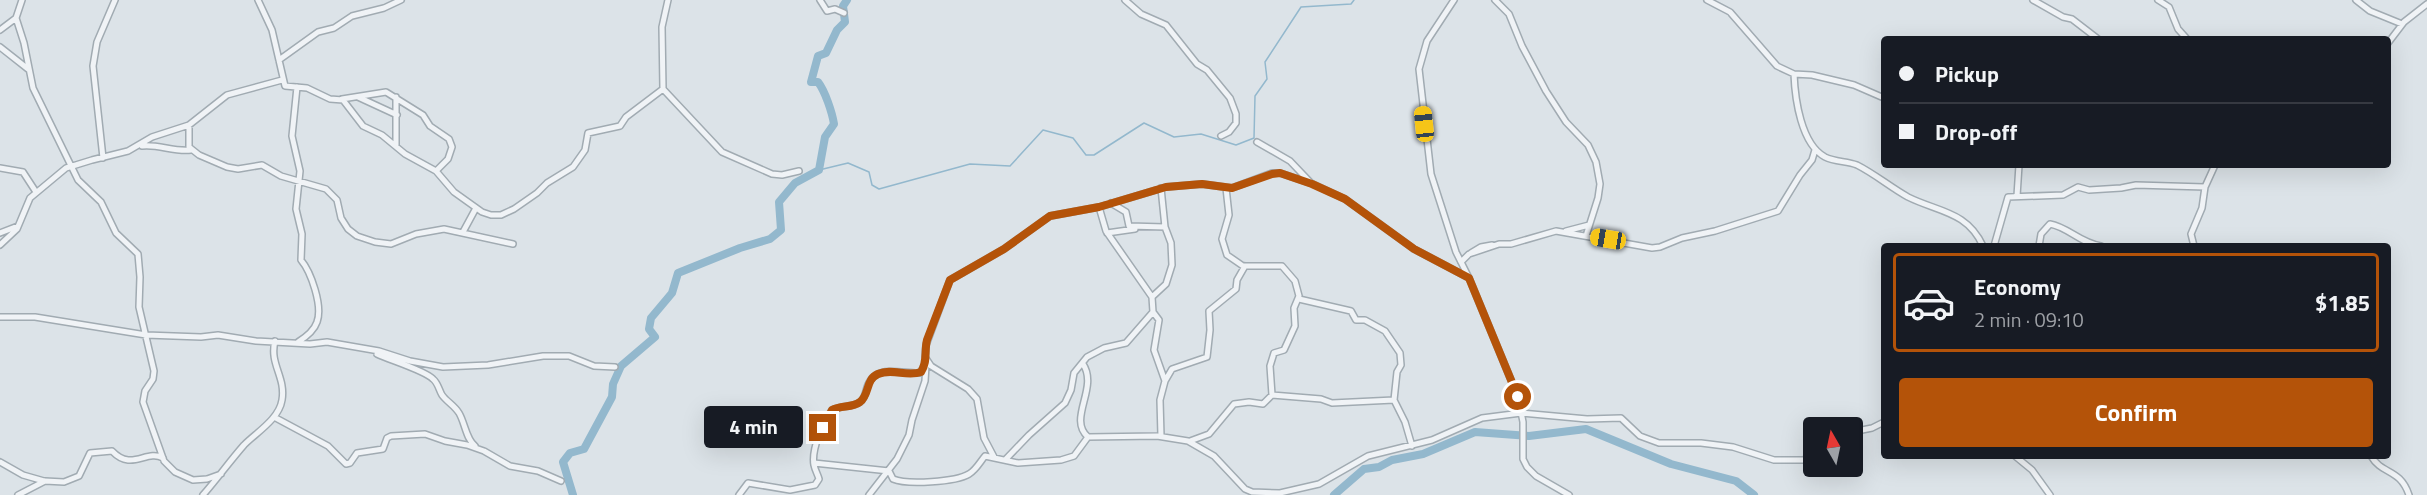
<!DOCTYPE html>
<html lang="en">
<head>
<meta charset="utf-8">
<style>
	body { margin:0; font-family:"Titillium Web",sans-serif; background:#242831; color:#f1f3f6; height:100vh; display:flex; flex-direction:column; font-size:22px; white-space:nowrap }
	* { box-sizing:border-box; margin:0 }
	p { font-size:20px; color:#9ea1a6 }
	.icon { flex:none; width:33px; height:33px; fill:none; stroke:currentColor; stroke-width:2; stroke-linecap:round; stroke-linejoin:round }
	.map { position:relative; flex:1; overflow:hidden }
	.sheet { position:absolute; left:1881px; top:243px; width:510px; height:216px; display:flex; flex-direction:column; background:#171b24; border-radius:6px; box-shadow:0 6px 24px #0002 }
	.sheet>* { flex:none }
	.banner { position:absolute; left:1881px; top:36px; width:510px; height:132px; border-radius:6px; box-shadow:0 6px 24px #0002; display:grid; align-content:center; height:132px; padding:0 18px; background:#171b24 }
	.needle { width:39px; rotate:351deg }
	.controls { position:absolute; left:1803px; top:417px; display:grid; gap:12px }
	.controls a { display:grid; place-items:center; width:60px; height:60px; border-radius:6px; background:#171b24; box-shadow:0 6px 24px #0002; font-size:30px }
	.end { position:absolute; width:27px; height:27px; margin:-14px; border:8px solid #b45309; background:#fff; box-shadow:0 0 0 3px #fff }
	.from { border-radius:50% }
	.bubble { position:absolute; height:42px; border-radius:6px; background:#171b24; box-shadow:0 6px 24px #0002; font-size:20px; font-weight:700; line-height:42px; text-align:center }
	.car { position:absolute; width:18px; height:36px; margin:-18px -9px; border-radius:8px; box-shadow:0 0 4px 2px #0007; background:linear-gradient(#f5c518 24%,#345 0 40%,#f5c518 0 76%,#345 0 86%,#f5c518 0) }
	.banner b { display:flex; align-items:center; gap:21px; height:57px; font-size:22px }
	.banner b+b { border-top:2px solid #363941 }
	.banner i { width:15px; height:15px; background:#f1f3f6 }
	ul { padding:10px 0 0; list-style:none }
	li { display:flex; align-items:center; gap:18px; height:99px; margin:0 12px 9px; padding:0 6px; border:3px solid #363941; border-radius:6px }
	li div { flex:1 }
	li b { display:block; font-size:22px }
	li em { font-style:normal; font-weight:700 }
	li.current { border-color:#b45309 }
	li>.icon { width:54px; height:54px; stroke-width:1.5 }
	.cta { display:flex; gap:12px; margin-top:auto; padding:12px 18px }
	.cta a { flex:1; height:69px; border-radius:6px; background:#b45309; color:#fff; font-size:24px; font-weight:700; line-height:69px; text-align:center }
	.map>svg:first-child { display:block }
</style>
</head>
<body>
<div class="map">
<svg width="2427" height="495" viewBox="0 0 2427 495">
	<rect width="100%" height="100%" fill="#dce3e8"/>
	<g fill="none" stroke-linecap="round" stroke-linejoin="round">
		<path stroke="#93b8cd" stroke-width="1.5" d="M 819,170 L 848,163 L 869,172 L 872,185 L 879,189 L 970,164 L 1010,166 L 1043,130 L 1073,138 L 1086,155 L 1094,155 L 1144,123 L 1174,137 L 1201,134 L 1236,145 L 1254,138 L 1255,96 L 1267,79 L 1265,62 L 1301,7 L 1351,4 L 1354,0"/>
		<path stroke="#93b8cd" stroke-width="8" d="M 573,495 L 563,462 L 570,453 L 584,449 L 612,397 L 613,384 L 621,366 L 655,337 L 649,329 L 651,318 L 672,293 L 678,273 L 740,248 L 770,239 L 781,230 L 779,202 L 795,183 L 819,170 L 825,137 L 834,124 C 832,112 825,91 818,82 L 811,82 L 818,56 L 826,53 L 837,30 L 845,22 L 843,6 L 847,0
			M 1334,495 L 1364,469 L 1379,467 L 1392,460 L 1423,454 L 1475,432 L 1529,436 L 1586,429 L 1671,464 L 1736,481 L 1754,495"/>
		<g stroke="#a1abb2" stroke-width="8">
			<path id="minor" d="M 22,0 L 16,18 L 24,43 L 33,88 L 78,180 L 101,202 L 116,233 L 138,254 L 140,277 L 139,307 L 154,371 L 153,379 L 145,391 L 143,402 L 164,461 L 175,472 L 193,480 L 207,479 L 221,474
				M 258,0 L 272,30 L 285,86 L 307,88 L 330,99 L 343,100 L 363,126 L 382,135 L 405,154 L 436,171 L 454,192 L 482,212 L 491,215 L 501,215 L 514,209 L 537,193 L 547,183 L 573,167 L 585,150 L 588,133 L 620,126 L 626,117 L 663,89
				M 668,0 L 662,27 L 663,89 L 722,152 L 772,174 L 782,175 L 799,171
				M 820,0 L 827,11 L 835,9 L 844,13
				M 1125,0 L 1141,14 L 1166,25 L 1197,64 L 1207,70 L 1230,98 L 1236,114 L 1236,123 L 1229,132 L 1221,136
				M 1454,0 L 1427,41 L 1419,69 L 1431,174 L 1456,252 L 1469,278 L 1518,397 L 1523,422 L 1523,459 L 1527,467 L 1536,476 L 1569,495
				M 1495,0 L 1509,14 L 1522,46 L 1546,91 L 1566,122 L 1588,145 L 1596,162 L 1600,184 L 1598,198 L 1586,236
				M 1707,0 L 1730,12 L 1777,66 L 1794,74 L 1812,75 L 1854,85 L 1884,98
				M 2033,0 L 2063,17 L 2072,19 L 2098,39
				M 2158,0 L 2169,7 L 2178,29 L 2187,39
				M 2356,0 L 2370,11 L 2402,24
				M 0,30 L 16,18
				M 2388,43 L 2404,22 L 2427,4
				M 0,47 L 28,69
				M 279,60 L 318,32 L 334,28 L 352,16 L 384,8 L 401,0
				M 1794,74 C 1795,99 1801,144 1825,157 C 1835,162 1847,161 1857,165 C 1875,174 1890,187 1908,197 C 1938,212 1967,211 1983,246
				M 297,87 L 292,136 L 300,171 L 296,209 L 302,234 L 301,260 C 311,272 323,306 317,322 C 314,331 306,337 298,342
				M 358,97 L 397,115
				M 396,97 L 396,146
				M 342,99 L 386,92 L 423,115 L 430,126 L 449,139 L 452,147 L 448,159 L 436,171
				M 189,125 L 189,147 L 199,155 L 227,167 L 238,169 L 262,165 L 281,176 L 326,189 L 337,200 L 341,218 L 348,229 L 357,236 L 375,242 L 391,244 L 416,234 L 444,229 L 513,244
				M 1257,142 L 1290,161 L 1311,183
				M 142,146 C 159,144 173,152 191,150
				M 103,158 L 93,66 L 97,42 L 115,0
				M 0,168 L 23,172 L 36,192
				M 1226,188 L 1229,215 L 1222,239 L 1227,255 L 1243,266 L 1282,266 L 1295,281 L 1299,296 L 1294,308 L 1295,326 L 1284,350 L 1274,353 L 1270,366 L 1272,395
				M 2017,196 L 2019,165
				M 1111,203 L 1126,212 L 1129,226 L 1165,227
				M 1099,207 L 1106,231 L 1152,297
				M 1566,231 L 1589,225
				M 463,232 L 476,208
				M 0,233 L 18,226
				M 1107,233 L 1135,229
				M 0,245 L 17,229 L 30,198 L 66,168 L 92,160 L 128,151 L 152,137 L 189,125 L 227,95 L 282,80
				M 1994,246 L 2008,197 L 2063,195 L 2078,187 L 2089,190 L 2121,188 L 2136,185 L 2205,187
				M 2039,246 L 2041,234 L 2050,224 C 2068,227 2080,243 2101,246
				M 2194,246 L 2191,234 L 2202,208 L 2205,187 L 2215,165
				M 1471,253 L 1481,247 L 1492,245
				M 1461,262 L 1469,254 L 1499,244 L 1511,244 L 1556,231 L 1652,248 L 1660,247 L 1682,238 L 1715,231 L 1778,211 L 1800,175 L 1812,160 L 1815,150
				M 1299,299 L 1351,311 L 1356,320 L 1365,320 L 1385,331 L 1400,353 L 1401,365 L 1397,372 L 1394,400 L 1405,422 L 1412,446
				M 1153,312 L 1159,320 L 1154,350 L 1165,381 L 1160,400 L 1161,436
				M 0,317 L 35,317 L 146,335 L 201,337 L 218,335 L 256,341 L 310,344 L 327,342 L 379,351 L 410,361 L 443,367 L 488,365 L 543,356 L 569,356 L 594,366 L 615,367
				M 377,354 C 390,360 426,371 433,379 C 438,383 439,390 442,395 C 447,402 454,405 459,413 C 465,423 466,439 475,446
				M 1083,364 C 1099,388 1067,419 1088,437
				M 1165,381 L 1172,369 L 1207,357 L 1210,330 L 1209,311 L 1236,289 L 1237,280 L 1245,266
				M 274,417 L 328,446 L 346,464 L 350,463 L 357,453 L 383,449 L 387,438 L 391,436 L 425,434 L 445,441 L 467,445 L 484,451 L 510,466 L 538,471 L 561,481
				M 1852,432 L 1872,428 L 1884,422
				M 1190,441 L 1209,434 L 1234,404 L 1249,402 L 1263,404 L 1272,395 L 1321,399 L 1332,403 L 1394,400
				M 2015,456 L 2032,470 L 2050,495
				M 2371,456 C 2382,475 2400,468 2409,495
				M 994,457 L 984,438 L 977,399 L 968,389 L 931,366 L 925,357 L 926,345 L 950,280 L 1004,249 L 1050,216 L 1099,207 L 1166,187 L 1202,184 L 1232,188 L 1272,173 L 1280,173 L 1313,184 L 1345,199 L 1414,249 L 1469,278
				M 1005,460 L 1029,435 L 1065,403 L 1071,390 L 1074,373 L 1087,357 L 1104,348 L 1126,343 L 1153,312 L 1152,297 L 1166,284 L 1172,265 L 1171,243 L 1165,227 L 1161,188
				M 0,462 L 23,475 L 44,481
				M 814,463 L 889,471 L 893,479 C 907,485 956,482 969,474 C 976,470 980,462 985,456 L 1018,463 L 1061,460 L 1074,456 L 1088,437 L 1157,436 L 1188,441 L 1214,456 L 1245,489 L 1252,492 L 1280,493 L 1319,484 L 1368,456 L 1432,440 L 1482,418 L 1521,413 L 1587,419 L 1621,418 L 1640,436 L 1659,443 L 1701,443 L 1733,447 L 1774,460 L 1804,460 L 1814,451
				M 18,495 L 45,481 L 64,482 L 79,476 L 90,453 L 112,451 C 132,472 146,449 163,458
				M 203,495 C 217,479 230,461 244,445 C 257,432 279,419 282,400 C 286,377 269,364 275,341
				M 739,495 L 748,483 L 790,490 L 815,485 L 819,479 C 818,475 815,470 814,465 C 811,449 823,423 832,410 C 841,405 852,408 860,402 C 867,397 865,387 870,381 C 879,365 905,374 920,373 L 927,361
				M 869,495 L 897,459 L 909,435 L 912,420 L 925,381 L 926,365"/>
		</g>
		<use href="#minor" stroke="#f0f3f6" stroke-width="5"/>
	</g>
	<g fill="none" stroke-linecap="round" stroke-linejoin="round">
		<path stroke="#b45309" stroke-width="8" d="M 823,428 L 832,410 C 841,405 852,408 860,402 C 870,394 865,380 878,374 C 892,368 907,377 921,372 C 928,361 924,352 927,340 L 950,280 L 1004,249 L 1050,216 L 1099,207 L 1166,187 L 1202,184 L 1232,188 L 1272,174 L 1280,173 L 1312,184 L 1345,199 L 1414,249 L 1469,278 L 1518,397"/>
	</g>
</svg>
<div class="controls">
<a><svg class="needle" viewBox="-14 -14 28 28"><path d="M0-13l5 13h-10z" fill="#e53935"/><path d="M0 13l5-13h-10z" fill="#9ea1a6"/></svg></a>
</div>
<i class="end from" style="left:1518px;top:397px"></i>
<i class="end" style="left:823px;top:428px"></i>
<div class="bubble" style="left:704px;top:406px;width:99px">4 min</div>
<i class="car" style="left:1424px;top:124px;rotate:354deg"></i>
<i class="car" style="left:1608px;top:239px;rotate:279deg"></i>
<div class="banner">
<b><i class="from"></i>Pickup</b>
<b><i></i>Drop-off</b>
</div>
<section class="sheet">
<ul>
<li class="current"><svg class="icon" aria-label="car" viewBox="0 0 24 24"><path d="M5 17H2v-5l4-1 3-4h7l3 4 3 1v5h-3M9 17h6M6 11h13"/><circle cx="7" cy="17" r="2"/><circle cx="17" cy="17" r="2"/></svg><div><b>Economy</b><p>2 min · 09:10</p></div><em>$1.85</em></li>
</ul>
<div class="cta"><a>Confirm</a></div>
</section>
</div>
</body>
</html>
